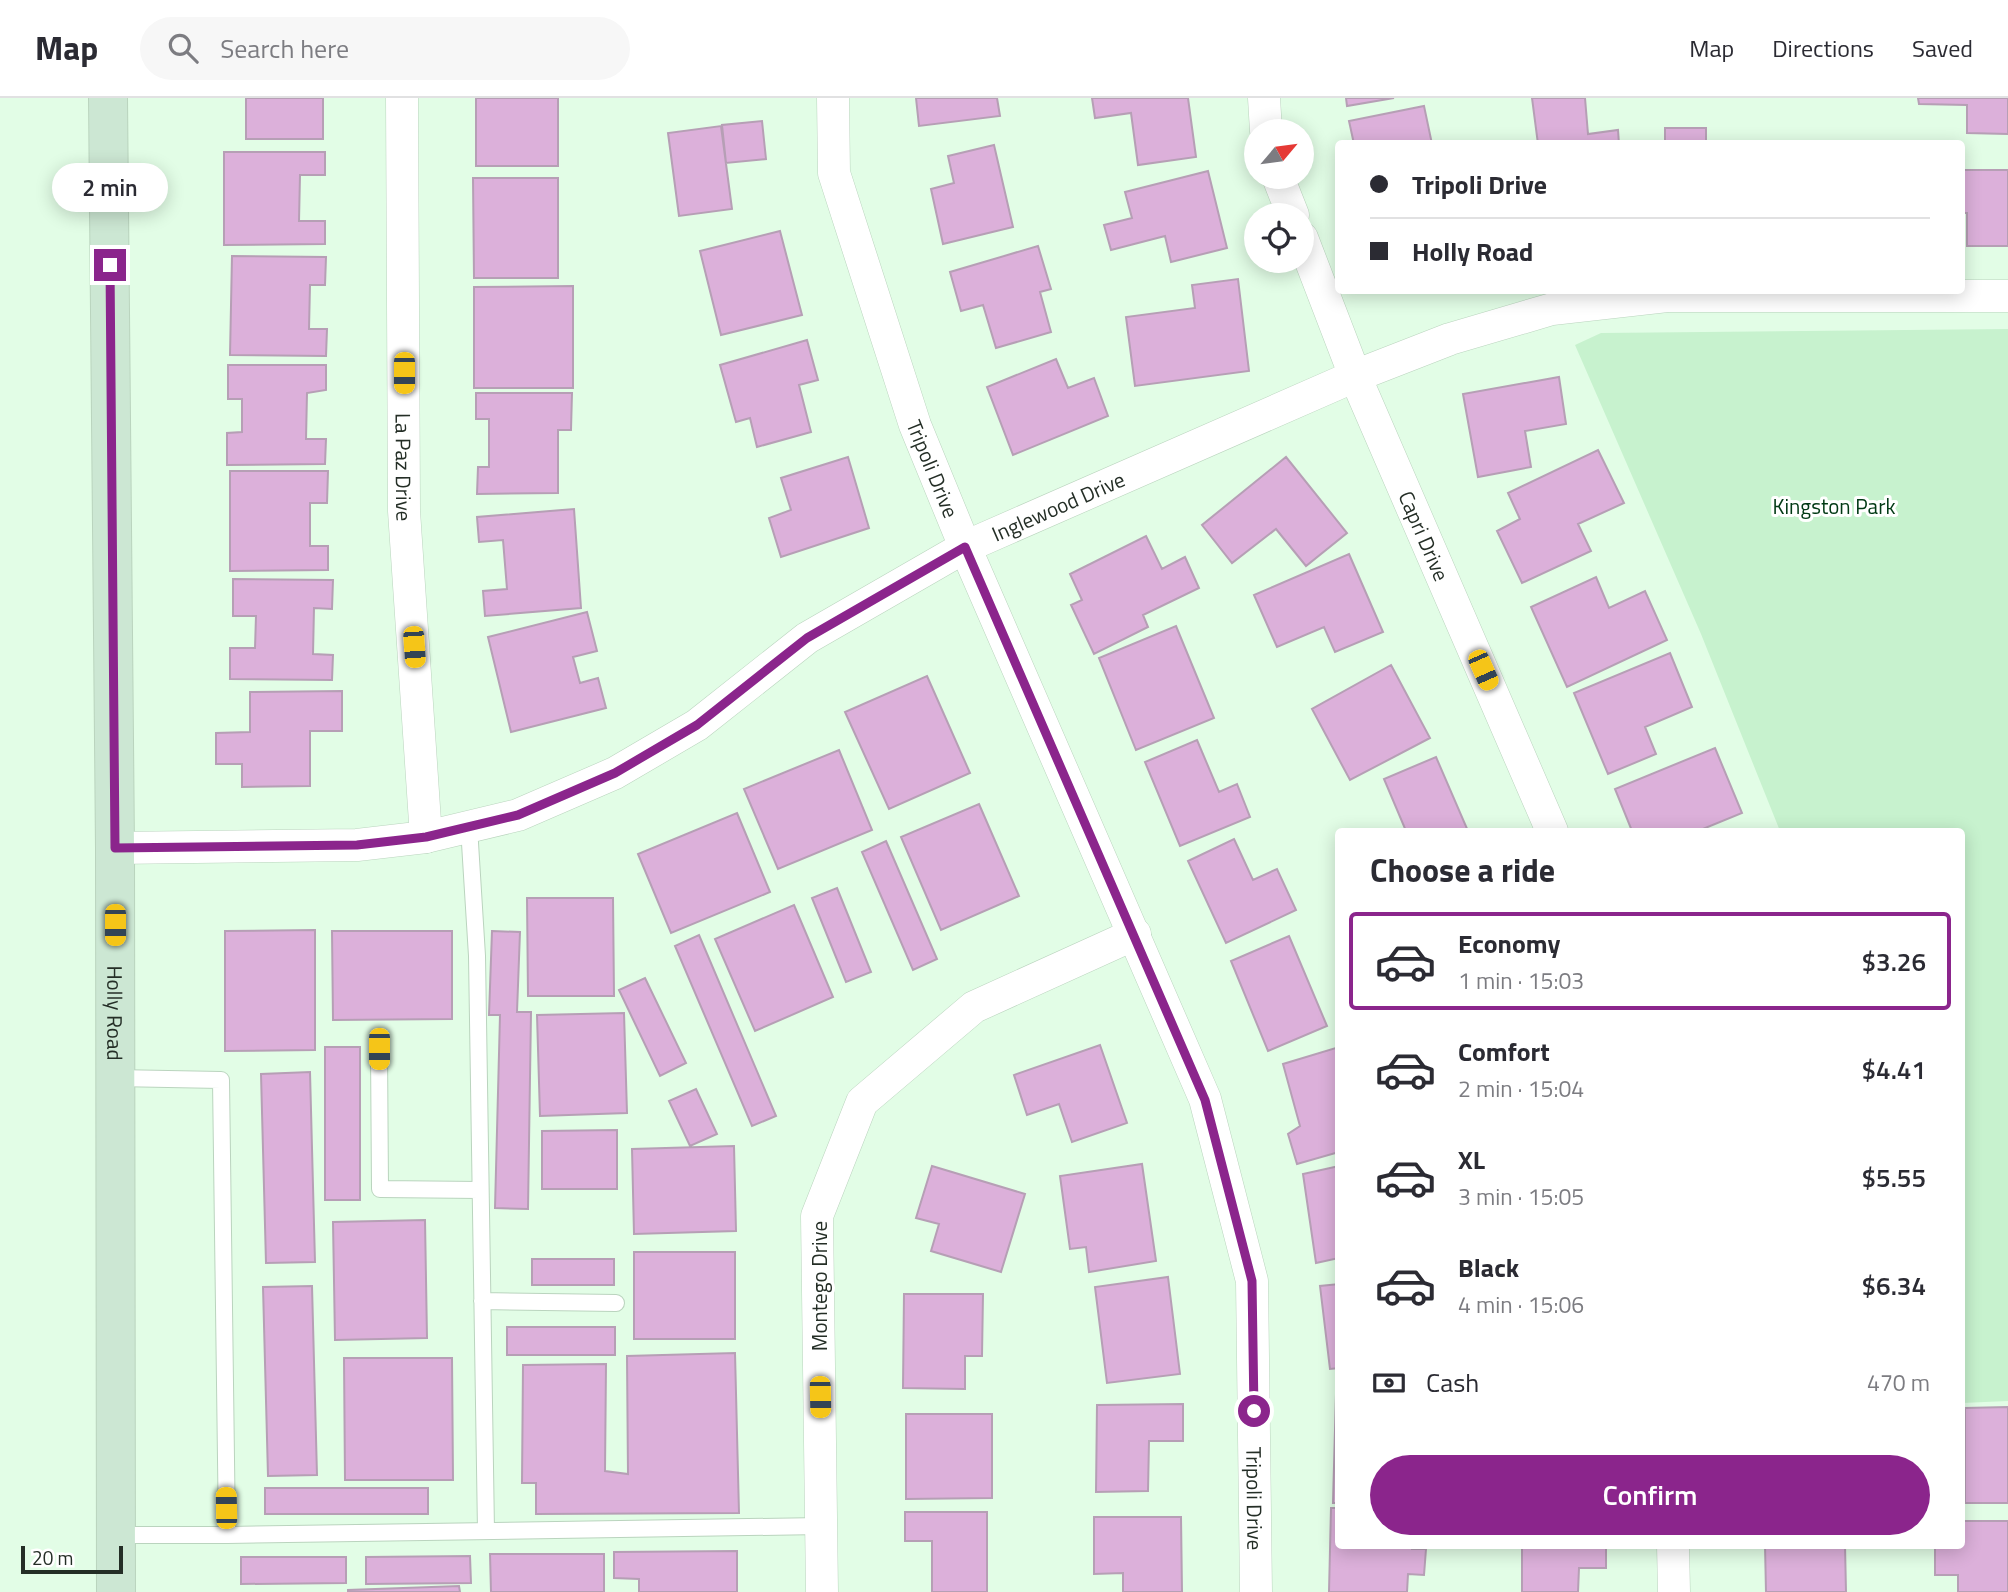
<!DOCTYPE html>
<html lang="en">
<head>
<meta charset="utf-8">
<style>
	body { margin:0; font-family:"Titillium Web",sans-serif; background:#f7f7f7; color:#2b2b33; height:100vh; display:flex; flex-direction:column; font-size:26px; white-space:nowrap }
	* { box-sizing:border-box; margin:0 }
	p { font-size:23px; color:#7c7c81 }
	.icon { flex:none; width:38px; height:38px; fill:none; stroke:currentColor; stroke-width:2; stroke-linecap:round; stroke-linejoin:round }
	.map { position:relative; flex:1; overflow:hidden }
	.sheet { position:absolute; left:1335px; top:730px; width:630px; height:721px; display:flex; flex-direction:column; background:#fff; border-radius:7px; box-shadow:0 4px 18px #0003 }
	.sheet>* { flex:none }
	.guide { position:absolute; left:1335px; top:42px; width:630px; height:154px; border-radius:7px; box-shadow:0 4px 18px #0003; display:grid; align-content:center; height:154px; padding:0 35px; background:#fff }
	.needle { width:46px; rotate:61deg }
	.controls { position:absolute; left:1244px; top:21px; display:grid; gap:14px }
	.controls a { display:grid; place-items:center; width:70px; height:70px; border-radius:50%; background:#fff; box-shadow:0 4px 18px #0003; font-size:35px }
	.scale { position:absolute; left:21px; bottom:18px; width:102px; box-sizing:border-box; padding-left:7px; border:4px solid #242e26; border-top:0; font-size:19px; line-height:24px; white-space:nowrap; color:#242e26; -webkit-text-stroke:5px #fff; paint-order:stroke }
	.end { position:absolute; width:32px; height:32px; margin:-16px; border:9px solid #8b258c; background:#fff; box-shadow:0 0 0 4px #fff }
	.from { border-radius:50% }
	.bubble { position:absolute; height:49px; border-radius:24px; background:#fff; box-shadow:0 4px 18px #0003; font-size:23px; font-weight:600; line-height:49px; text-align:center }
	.car { position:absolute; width:21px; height:42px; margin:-21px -10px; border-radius:9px; box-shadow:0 0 5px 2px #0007; background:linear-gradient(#f5c518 24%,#345 0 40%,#f5c518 0 76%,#345 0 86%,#f5c518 0) }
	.guide b { display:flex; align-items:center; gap:24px; height:66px; font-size:26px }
	.guide b+b { border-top:2px solid #e1e1e2 }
	.guide i { width:18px; height:18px; background:#2b2b33 }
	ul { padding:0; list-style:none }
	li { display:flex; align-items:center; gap:21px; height:98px; margin:0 14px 10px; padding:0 21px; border:4px solid transparent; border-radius:7px }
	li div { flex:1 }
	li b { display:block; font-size:26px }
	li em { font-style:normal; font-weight:600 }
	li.active { border-color:#8b258c }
	li>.icon { width:63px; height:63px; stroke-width:1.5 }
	h2 { padding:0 35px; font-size:32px; line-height:84px }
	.pay { display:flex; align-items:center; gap:18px; height:77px; padding:0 35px; font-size:26px }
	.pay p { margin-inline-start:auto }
	.primary-button { display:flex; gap:14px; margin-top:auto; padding:14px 35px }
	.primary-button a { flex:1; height:80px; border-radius:42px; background:#8b258c; color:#fff; font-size:28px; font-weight:600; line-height:80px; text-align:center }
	header { display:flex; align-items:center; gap:42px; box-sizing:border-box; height:98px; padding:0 35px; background:#fff; border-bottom:2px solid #e1e1e2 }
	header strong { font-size:33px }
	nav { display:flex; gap:38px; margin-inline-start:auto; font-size:24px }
	.search { width:490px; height:63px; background:#f7f7f7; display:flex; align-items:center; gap:18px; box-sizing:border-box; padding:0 24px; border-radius:38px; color:#7c7c81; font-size:26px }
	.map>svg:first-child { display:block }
</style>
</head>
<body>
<header>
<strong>Map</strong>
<div class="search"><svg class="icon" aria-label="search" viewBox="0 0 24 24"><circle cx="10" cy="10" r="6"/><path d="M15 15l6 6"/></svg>Search here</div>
<nav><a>Map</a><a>Directions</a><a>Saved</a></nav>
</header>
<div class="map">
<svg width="2008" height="1494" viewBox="0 0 2008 1494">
	<rect width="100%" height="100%" fill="#e2fde6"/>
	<path fill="#c7f2ce" d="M 2008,231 L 2008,1303 L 1962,1305 L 1962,733 L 1780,733 L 1701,536 L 1575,247 L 1601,235 Z"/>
	<path fill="#dcb0da" stroke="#b69fb5" stroke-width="2" d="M 246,0 L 323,0 L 323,41 L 246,41 Z
		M 476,0 L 558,0 L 558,68 L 476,68 Z
		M 916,0 L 997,0 L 1000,18 L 919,28 Z
		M 1092,0 L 1188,0 L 1196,59 L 1138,67 L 1131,15 L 1095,20 Z
		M 1346,0 L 1394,0 L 1347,8 Z
		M 1532,0 L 1585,0 L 1588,36 L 1618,32 L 1619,46 L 1538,46 Z
		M 1918,0 L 2008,0 L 2008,36 L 1967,35 L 1967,7 L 1919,6 Z
		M 1424,8 L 1432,46 L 1354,46 L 1349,23 Z
		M 762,23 L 766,61 L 726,65 L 722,27 Z
		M 721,28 L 732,111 L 679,118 L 668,35 Z
		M 1665,30 L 1706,30 L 1706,46 L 1665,46 Z
		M 994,47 L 1013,129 L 943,146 L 931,91 L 954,85 L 948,58 Z
		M 224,54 L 325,54 L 325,77 L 300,77 L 299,123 L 325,123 L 325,146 L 224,147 Z
		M 1962,72 L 2008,72 L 2008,148 L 1967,148 L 1967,115 L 1962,115 Z
		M 1208,73 L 1227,150 L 1171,164 L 1165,138 L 1111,152 L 1104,127 L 1132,120 L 1125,94 Z
		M 473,80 L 558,80 L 558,180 L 474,180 Z
		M 780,133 L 802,217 L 721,237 L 700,153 Z
		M 1038,148 L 1051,191 L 1040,194 L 1051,234 L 996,250 L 983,207 L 961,213 L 950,174 Z
		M 232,158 L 326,159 L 325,187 L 310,187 L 309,231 L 327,231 L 326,258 L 230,257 Z
		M 1238,181 L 1249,273 L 1135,288 L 1126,219 L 1195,210 L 1192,187 Z
		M 573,188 L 573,290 L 474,290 L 474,189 Z
		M 807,242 L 818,282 L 799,287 L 811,334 L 757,349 L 750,320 L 736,324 L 720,267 Z
		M 1056,261 L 1068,290 L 1094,280 L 1108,318 L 1013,357 L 987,289 Z
		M 228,267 L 326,267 L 326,292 L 307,295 L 306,341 L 326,341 L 325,366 L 227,367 L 227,335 L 242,334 L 242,301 L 228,301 Z
		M 1559,279 L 1566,326 L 1525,333 L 1531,369 L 1478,379 L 1463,296 Z
		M 476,295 L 572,295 L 571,332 L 558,332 L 558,395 L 477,396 L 478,369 L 489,369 L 489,321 L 476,321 Z
		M 1598,352 L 1624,405 L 1578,426 L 1591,453 L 1522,485 L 1497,433 L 1520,421 L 1508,395 Z
		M 848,359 L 869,430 L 781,459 L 769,420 L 791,412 L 781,380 Z
		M 1286,359 L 1347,435 L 1306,468 L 1276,431 L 1232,465 L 1202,427 Z
		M 230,373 L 328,373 L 327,405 L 310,405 L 310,448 L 328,448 L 328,472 L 230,473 Z
		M 574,411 L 581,510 L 485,518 L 483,493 L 507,491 L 503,442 L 479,444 L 477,419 Z
		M 1146,438 L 1162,471 L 1185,459 L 1199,490 L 1143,517 L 1148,529 L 1094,556 L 1071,507 L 1082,502 L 1070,476 Z
		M 1349,456 L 1383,534 L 1335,554 L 1324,529 L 1277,549 L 1254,497 Z
		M 1596,479 L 1609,510 L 1645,493 L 1667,542 L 1567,589 L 1531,509 Z
		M 233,481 L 333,482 L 332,511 L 314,510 L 313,556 L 333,557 L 332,582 L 230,581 L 230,550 L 255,550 L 256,518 L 233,518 Z
		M 587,514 L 597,553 L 573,559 L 580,585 L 598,580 L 606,610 L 511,634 L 488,539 Z
		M 1176,528 L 1214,620 L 1136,652 L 1099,560 Z
		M 1670,555 L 1692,609 L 1645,629 L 1656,656 L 1608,676 L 1574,595 Z
		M 1391,567 L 1430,640 L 1350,682 L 1312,611 Z
		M 927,578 L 970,675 L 889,711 L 845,614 Z
		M 342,593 L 342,633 L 310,633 L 310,688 L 242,689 L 242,666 L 216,666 L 216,635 L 250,634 L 250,594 Z
		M 1197,642 L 1219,694 L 1237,686 L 1250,719 L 1180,748 L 1145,664 Z
		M 1715,650 L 1742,715 L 1698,733 L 1632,733 L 1615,691 Z
		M 839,652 L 872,732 L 778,771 L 744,691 Z
		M 1436,659 L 1468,733 L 1406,733 L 1384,681 Z
		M 979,706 L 1019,798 L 941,832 L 901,739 Z
		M 737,715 L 770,794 L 671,835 L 638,756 Z
		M 1234,741 L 1253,782 L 1277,771 L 1296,812 L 1226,845 L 1188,763 Z
		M 886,743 L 937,861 L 913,872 L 862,754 Z
		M 837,790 L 871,874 L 846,884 L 812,800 Z
		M 527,800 L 613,800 L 614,898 L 528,898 Z
		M 794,807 L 833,899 L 755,933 L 715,841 Z
		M 315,832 L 315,952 L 225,953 L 225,833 Z
		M 332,833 L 452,833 L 452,921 L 333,922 Z
		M 492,833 L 520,834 L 517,914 L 531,914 L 528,1111 L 495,1110 L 500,917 L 489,917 Z
		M 699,837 L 776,1018 L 752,1028 L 675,848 Z
		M 1289,838 L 1327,928 L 1268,953 L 1231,863 Z
		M 645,880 L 686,965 L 660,978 L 619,892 Z
		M 624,915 L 627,1015 L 540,1018 L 537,917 Z
		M 1100,947 L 1127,1025 L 1072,1044 L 1059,1006 L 1027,1017 L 1014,977 Z
		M 325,949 L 360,949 L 360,1102 L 325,1102 Z
		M 1339,949 L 1339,1054 L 1297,1066 L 1288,1036 L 1300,1028 L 1283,966 Z
		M 310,974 L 315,1164 L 266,1165 L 261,976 Z
		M 696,991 L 717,1036 L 690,1048 L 669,1003 Z
		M 617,1032 L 617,1091 L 542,1091 L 542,1033 Z
		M 734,1048 L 736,1133 L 634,1136 L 632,1051 Z
		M 1142,1066 L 1156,1163 L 1089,1174 L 1086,1149 L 1070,1151 L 1060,1078 Z
		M 932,1068 L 1025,1096 L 1001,1174 L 931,1153 L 939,1126 L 916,1120 Z
		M 1339,1068 L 1339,1160 L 1316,1165 L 1303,1076 Z
		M 425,1122 L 427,1240 L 335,1242 L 333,1124 Z
		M 634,1154 L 735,1154 L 735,1241 L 634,1241 Z
		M 532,1161 L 614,1161 L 614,1187 L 532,1187 Z
		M 1168,1179 L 1180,1276 L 1107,1285 L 1095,1189 Z
		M 1339,1186 L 1339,1270 L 1330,1271 L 1320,1188 Z
		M 312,1188 L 317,1377 L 268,1378 L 263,1189 Z
		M 904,1196 L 983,1196 L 982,1258 L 965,1258 L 965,1291 L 903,1290 Z
		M 507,1229 L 615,1229 L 615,1257 L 507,1257 Z
		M 735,1255 L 739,1415 L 536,1416 L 536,1385 L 522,1385 L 523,1267 L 606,1266 L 605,1373 L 628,1376 L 627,1258 Z
		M 344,1260 L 452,1260 L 453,1382 L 345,1382 Z
		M 1336,1296 L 1339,1296 L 1339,1405 L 1333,1405 Z
		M 1183,1306 L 1183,1343 L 1149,1343 L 1148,1393 L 1096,1394 L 1097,1307 Z
		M 2008,1309 L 2008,1405 L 1965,1405 L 1965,1310 Z
		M 906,1316 L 992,1316 L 992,1400 L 906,1401 Z
		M 265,1390 L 428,1390 L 428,1416 L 265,1416 Z
		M 1331,1410 L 1339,1410 L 1339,1447 L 1412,1447 L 1412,1451 L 1426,1451 L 1424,1477 L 1408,1476 L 1407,1494 L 1329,1494 Z
		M 905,1414 L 987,1414 L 987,1494 L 932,1494 L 932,1443 L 905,1443 Z
		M 1094,1419 L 1181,1419 L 1182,1494 L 1123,1494 L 1123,1475 L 1094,1476 Z
		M 1962,1423 L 2008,1423 L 2008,1494 L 1958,1494 L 1958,1477 L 1935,1477 L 1935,1447 L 1962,1447 Z
		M 1522,1447 L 1606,1447 L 1606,1470 L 1579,1470 L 1578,1494 L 1522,1494 Z
		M 1765,1447 L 1845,1447 L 1846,1494 L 1766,1494 Z
		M 737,1453 L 737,1494 L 639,1494 L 639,1481 L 614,1480 L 614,1454 Z
		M 490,1456 L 604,1456 L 604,1494 L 491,1494 Z
		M 470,1458 L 471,1485 L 366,1486 L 366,1459 Z
		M 241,1459 L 346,1459 L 346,1485 L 241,1486 Z
		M 459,1488 L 460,1494 L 348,1494 L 348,1492 Z"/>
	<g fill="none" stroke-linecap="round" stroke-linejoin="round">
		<g stroke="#bad4be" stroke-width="18">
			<path id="service" d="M 469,729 L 477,858 L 486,1433
				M 379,951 L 380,1091 L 480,1092
				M 115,980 L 221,982 L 227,1437 L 821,1428
				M 482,1203 L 616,1205
				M 116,1437 L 227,1437"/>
		</g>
		<g stroke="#bad4be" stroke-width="33">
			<g id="minor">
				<path id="s1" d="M 402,0 L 404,413 L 426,739"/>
				<path id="s2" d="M 833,0 L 834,75 L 915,327 L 965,449 L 1205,1001 L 1252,1183 L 1256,1494"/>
				<path d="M 1264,0 L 1266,33"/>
				<path d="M 1278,79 L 1293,117"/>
				<path id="s3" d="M 1302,140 L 1355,278 L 1552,733"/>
				<path id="s4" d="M 115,750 L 357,747 L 426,739 L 518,717 L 615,675 L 697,627 L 807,540 L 965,449 L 1355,278 L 1450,241 L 1552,211 L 1667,198 L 2008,198"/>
				<path d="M 1673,1447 L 1674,1494"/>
				<path d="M 822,1494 L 817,1118 L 862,1004 L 974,909 L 1135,836"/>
			</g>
		</g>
		<g stroke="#bad4be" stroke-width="40">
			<g id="secondary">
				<path id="s5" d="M 108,0 L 115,750 L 116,1494"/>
			</g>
		</g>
		<use href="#service" stroke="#fff" stroke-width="16"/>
		<use href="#minor" stroke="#fff" stroke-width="32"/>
		<use href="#secondary" stroke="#cce7d3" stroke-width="38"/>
	</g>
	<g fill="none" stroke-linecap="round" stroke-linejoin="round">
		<path stroke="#8b258c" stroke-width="9" d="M 110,167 L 115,750 L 357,747 L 426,739 L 518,717 L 615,675 L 697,627 L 807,540 L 965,449 L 1205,1002 L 1252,1183 L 1254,1313"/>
	</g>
	<g text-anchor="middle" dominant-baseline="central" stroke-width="6" stroke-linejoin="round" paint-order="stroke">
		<g font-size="21" fill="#242e26" stroke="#fff">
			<text stroke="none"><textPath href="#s1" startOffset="369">La Paz Drive</textPath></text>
			<text stroke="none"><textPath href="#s2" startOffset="387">Tripoli Drive</textPath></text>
			<text stroke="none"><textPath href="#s4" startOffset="1031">Inglewood Drive</textPath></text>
			<text stroke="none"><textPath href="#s3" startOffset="322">Capri Drive</textPath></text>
			<text stroke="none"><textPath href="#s5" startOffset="915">Holly Road</textPath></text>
			<text transform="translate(819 1188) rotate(-90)">Montego Drive</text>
			<text stroke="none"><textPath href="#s2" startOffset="1479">Tripoli Drive</textPath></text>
		</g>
		<g font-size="21" fill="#003914" stroke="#fff">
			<text x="1834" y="408">Kingston Park</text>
		</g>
	</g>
</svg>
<div class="controls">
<a><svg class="needle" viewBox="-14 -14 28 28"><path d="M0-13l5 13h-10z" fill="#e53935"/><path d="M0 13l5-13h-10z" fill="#7c7c81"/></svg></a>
<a><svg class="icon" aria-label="locate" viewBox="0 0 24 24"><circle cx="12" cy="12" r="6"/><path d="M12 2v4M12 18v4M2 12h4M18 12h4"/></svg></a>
</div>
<div class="scale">20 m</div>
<i class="end from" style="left:1254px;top:1313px"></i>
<i class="end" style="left:110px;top:167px"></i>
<div class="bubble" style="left:52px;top:65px;width:116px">2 min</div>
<i class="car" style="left:404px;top:275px;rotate:180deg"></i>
<i class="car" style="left:414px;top:549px;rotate:176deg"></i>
<i class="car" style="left:1483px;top:572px;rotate:156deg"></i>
<i class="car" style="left:115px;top:827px;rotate:180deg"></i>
<i class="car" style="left:379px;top:951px;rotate:180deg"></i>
<i class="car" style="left:820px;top:1299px;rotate:179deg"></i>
<i class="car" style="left:226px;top:1410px;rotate:359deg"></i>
<div class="guide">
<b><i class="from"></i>Tripoli Drive</b>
<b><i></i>Holly Road</b>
</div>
<section class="sheet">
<h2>Choose a ride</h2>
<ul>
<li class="active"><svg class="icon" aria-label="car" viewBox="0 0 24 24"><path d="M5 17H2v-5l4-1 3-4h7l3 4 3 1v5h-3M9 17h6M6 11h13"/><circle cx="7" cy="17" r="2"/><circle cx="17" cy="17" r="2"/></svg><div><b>Economy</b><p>1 min · 15:03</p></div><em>$3.26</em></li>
<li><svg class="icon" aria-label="car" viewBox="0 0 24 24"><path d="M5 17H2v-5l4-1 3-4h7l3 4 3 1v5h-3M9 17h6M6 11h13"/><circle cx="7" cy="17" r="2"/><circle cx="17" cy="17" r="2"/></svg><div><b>Comfort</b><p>2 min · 15:04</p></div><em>$4.41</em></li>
<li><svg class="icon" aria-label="car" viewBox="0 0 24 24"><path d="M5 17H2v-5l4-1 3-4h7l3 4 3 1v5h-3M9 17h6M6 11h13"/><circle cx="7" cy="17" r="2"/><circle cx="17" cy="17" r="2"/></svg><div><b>XL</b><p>3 min · 15:05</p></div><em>$5.55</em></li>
<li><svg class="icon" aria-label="car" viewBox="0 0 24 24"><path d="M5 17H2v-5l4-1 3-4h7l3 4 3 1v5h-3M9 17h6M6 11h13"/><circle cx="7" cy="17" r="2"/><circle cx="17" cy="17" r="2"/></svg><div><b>Black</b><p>4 min · 15:06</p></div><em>$6.34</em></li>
</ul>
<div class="pay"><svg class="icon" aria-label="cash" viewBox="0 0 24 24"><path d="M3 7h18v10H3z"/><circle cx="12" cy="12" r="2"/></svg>Cash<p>470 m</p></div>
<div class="primary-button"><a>Confirm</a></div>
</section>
</div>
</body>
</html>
